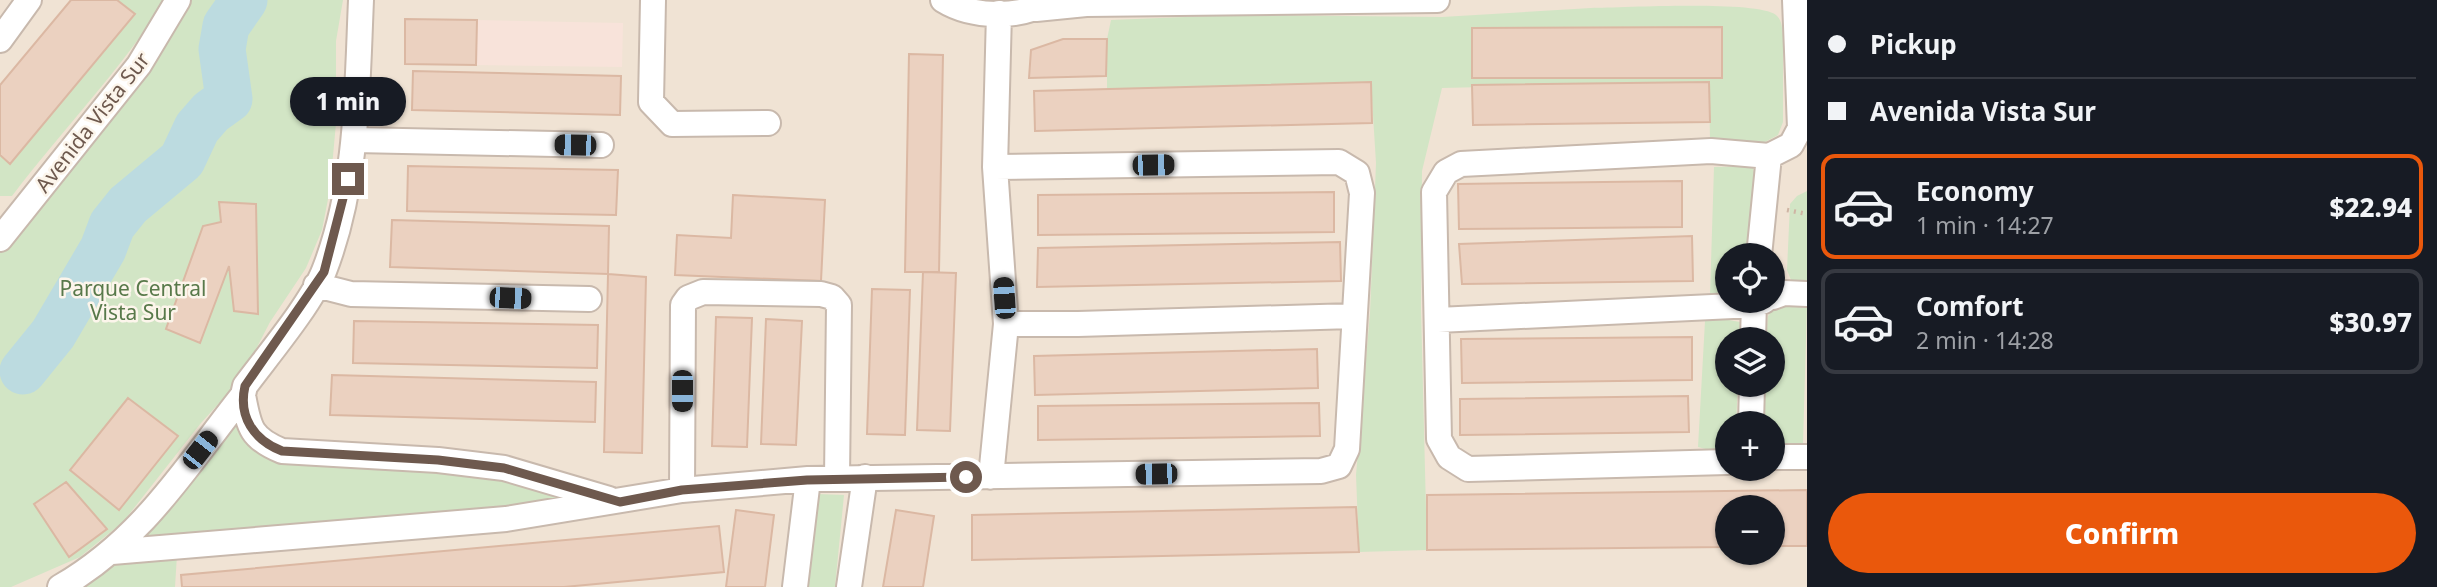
<!DOCTYPE html>
<html lang="en">
<head>
<meta charset="utf-8">
<style>
	body { margin:0; font-family:"Noto Sans",sans-serif; background:#20242c; color:#f1f3f6; height:100vh; display:flex; flex-direction:column; font-size:26px; white-space:nowrap }
	* { box-sizing:border-box; margin:0 }
	p { font-size:23px; color:#9ea1a6 }
	.icon { flex:none; width:38px; height:38px; fill:none; stroke:currentColor; stroke-width:2; stroke-linecap:round; stroke-linejoin:round }
	.map { position:relative; flex:1; overflow:hidden }
	.drawer { display:flex; flex-direction:column; background:#171b24; width:630px }
	.drawer>* { flex:none }
	.hud { display:grid; align-content:center; height:154px; padding:0 21px; background:#171b24 }
	.buttons { position:absolute; left:1715px; top:243px; display:grid; gap:14px }
	.buttons a { display:grid; place-items:center; width:70px; height:70px; border-radius:50%; background:#171b24; box-shadow:0 2px 5px #0004; font-size:35px }
	.end { position:absolute; width:32px; height:32px; margin:-16px; border:9px solid #6e594e; background:#fff; box-shadow:0 0 0 4px #fff }
	.from { border-radius:50% }
	.bubble { position:absolute; height:49px; border-radius:24px; background:#171b24; box-shadow:0 2px 5px #0004; font-size:23px; font-weight:800; line-height:49px; text-align:center }
	.car { position:absolute; width:21px; height:42px; margin:-21px -10px; border-radius:9px; box-shadow:0 0 5px 2px #0007; background:linear-gradient(#222 24%,#8ab4d8 0 40%,#222 0 76%,#8ab4d8 0 86%,#222 0) }
	.hud b { display:flex; align-items:center; gap:24px; height:66px; font-size:26px }
	.hud b+b { border-top:2px solid #363941 }
	.hud i { width:18px; height:18px; background:#f1f3f6 }
	ul { padding:0; list-style:none }
	li { display:flex; align-items:center; gap:21px; height:105px; margin:0 14px 10px; padding:0 7px; border:4px solid #363941; border-radius:14px }
	li div { flex:1 }
	li b { display:block; font-size:26px }
	li em { font-style:normal; font-weight:800 }
	li.current { border-color:#ea580c }
	li>.icon { width:63px; height:63px; stroke-width:1.5 }
	.cta { display:flex; gap:14px; margin-top:auto; padding:14px 21px }
	.cta a { flex:1; height:80px; border-radius:42px; background:#ea580c; color:#fff; font-size:28px; font-weight:800; line-height:80px; text-align:center }
	main { display:flex; flex:1; min-height:0 }
	.map>svg:first-child { display:block }
</style>
</head>
<body>
<main>
<div class="map">
<svg width="1807" height="587" viewBox="0 0 1807 587">
	<rect width="100%" height="100%" fill="#f9f1e5"/>
	<path fill="#f0e3d4" fill-rule="evenodd" d="M 0,0 L 1807,0 L 1807,587 L 0,587 ZM 1727,256 L 1773,256 L 1773,301 L 1727,301 ZM 1727,340 L 1773,340 L 1773,385 L 1727,385 ZM 1727,424 L 1773,424 L 1773,469 L 1727,469 ZM 1727,508 L 1773,508 L 1773,553 L 1727,553 Z"/>
	<path fill="#f8e3da" d="M 477,20 L 623,23 L 622,67 L 476,65 Z"/>
	<path fill="#d2e5c5" d="M 117,0 L 165,0 C 121,70 62,130 12,196 L 0,196 L 0,155 L 11,163 L 134,15 Z
		M 185,0 L 343,0 L 336,41 L 336,123 L 330,189 L 322,230 L 306,268 L 270,322 L 240,380 L 201,423 L 123,522 L 80,557 L 11,587 L 0,587 L 0,253 Z
		M 1591,8 C 1622,8 1756,0 1776,15 C 1782,20 1782,28 1783,35 L 1783,122 L 1778,135 L 1765,142 L 1710,141 L 1709,82 L 1442,88 L 1422,171 L 1421,309 L 1427,550 L 1359,552 L 1356,475 L 1370,313 L 1376,163 L 1371,83 L 1107,89 L 1107,39 L 1111,20 L 1234,15 L 1442,17 Z
		M 1753,166 L 1756,188 L 1750,255 L 1727,256 L 1727,294 L 1710,295 L 1714,167 Z
		M 1807,191 L 1807,280 L 1791,280 L 1787,270 L 1790,204 L 1797,196 Z
		M 1807,304 L 1803,444 L 1781,446 L 1773,443 L 1773,424 L 1759,424 L 1762,385 L 1773,385 L 1773,340 L 1766,339 L 1768,316 L 1777,305 Z
		M 1723,319 L 1740,322 L 1741,339 L 1727,340 L 1727,385 L 1738,385 L 1736,423 L 1727,424 L 1727,448 L 1717,452 L 1698,447 L 1705,321 Z
		M 243,398 L 262,445 L 436,461 L 603,501 L 120,548 Z
		M 817,494 L 844,495 L 835,587 L 807,587 Z
		M 177,555 L 175,587 L 80,587 L 93,580 L 116,560 Z"/>
	<g fill="none" stroke-linecap="round" stroke-linejoin="round">
		<path stroke="#bcdbe0" stroke-width="47" d="M 23,371 L 53,334 L 103,249 L 112,225 L 128,205 L 182,160 L 197,128 L 211,112 L 229,99 L 222,49 L 226,26 L 244,0"/>
	</g>
	<path fill="#ebd1c0" stroke="#dbb8a3" stroke-width="2" d="M 71,0 L 117,0 L 135,14 L 10,164 L 0,155 L 0,85 Z
		M 405,19 L 477,20 L 476,65 L 405,64 Z
		M 1722,27 L 1722,78 L 1472,78 L 1472,28 Z
		M 1063,39 L 1107,39 L 1106,76 L 1029,78 L 1031,50 Z
		M 909,54 L 943,55 L 939,272 L 905,272 Z
		M 413,71 L 621,76 L 620,115 L 412,110 Z
		M 1371,82 L 1372,123 L 1035,131 L 1034,91 Z
		M 1709,82 L 1710,122 L 1473,125 L 1472,85 Z
		M 408,166 L 618,170 L 616,215 L 407,211 Z
		M 1682,181 L 1682,227 L 1459,229 L 1458,184 Z
		M 1334,192 L 1334,232 L 1038,235 L 1038,195 Z
		M 733,195 L 825,200 L 821,281 L 675,275 L 677,235 L 731,238 Z
		M 219,202 L 256,204 L 258,314 L 234,311 L 229,266 L 200,343 L 166,329 L 203,226 L 221,222 Z
		M 392,220 L 609,226 L 608,274 L 390,267 Z
		M 1692,236 L 1693,281 L 1462,284 L 1459,244 Z
		M 1340,242 L 1341,281 L 1037,287 L 1038,248 Z
		M 923,272 L 956,273 L 950,431 L 917,430 Z
		M 608,274 L 646,277 L 642,453 L 604,452 Z
		M 872,289 L 910,290 L 905,435 L 867,434 Z
		M 716,317 L 752,318 L 747,447 L 712,446 Z
		M 766,319 L 802,321 L 796,445 L 761,444 Z
		M 354,321 L 598,325 L 597,368 L 353,363 Z
		M 1692,337 L 1692,380 L 1462,383 L 1461,339 Z
		M 1317,349 L 1318,388 L 1035,395 L 1034,356 Z
		M 332,375 L 596,382 L 595,422 L 330,415 Z
		M 1688,396 L 1689,432 L 1460,435 L 1460,399 Z
		M 128,398 L 178,436 L 119,510 L 70,470 Z
		M 1319,403 L 1320,436 L 1038,440 L 1038,406 Z
		M 66,482 L 107,529 L 69,557 L 34,504 Z
		M 1807,490 L 1807,546 L 1773,546 L 1773,508 L 1727,508 L 1727,547 L 1427,550 L 1427,495 Z
		M 1356,507 L 1359,552 L 972,560 L 972,515 Z
		M 736,510 L 774,515 L 765,587 L 726,587 Z
		M 896,510 L 934,516 L 923,587 L 883,587 Z
		M 719,526 L 724,572 L 564,587 L 182,587 L 181,575 Z"/>
	<g fill="none" stroke-linecap="round" stroke-linejoin="round">
		<g stroke="#c8b9ad" stroke-width="28">
			<path id="minor" d="M 653,0 L 651,102 L 672,124 L 768,123
				M 943,0 C 972,18 1021,19 1049,1
				M 1036,9 L 1086,4 L 1437,0
				M 0,40 L 29,0
				M 355,140 L 601,145
				M 0,239 L 139,65 L 178,0
				M 1759,256 L 1769,156
				M 316,285 L 351,294 L 589,299
				M 1773,297 L 1784,293 L 1807,294
				M 1438,320 L 1754,305 L 1764,301
				M 1006,324 L 1078,324 L 1353,316
				M 1753,340 L 1754,301
				M 243,395 C 249,427 250,438 282,451 L 438,460 L 504,468 L 609,499
				M 1751,424 L 1752,385
				M 1773,457 L 1807,457
				M 1727,462 L 1468,469 L 1449,457 L 1439,439 L 1434,192 L 1446,172 L 1461,164 L 1711,151 L 1769,156 L 1791,145 L 1800,128 L 1795,0
				M 991,477 L 1006,324 L 995,167 L 999,13
				M 682,490 L 683,305 L 688,298 L 703,292 L 821,294 L 832,297 L 839,305 L 837,478
				M 112,552 L 506,519 L 682,490 L 808,479 L 1321,471 L 1339,466 L 1347,449 L 1362,193 L 1357,173 L 1339,162 L 995,167
				M 60,587 C 143,539 185,468 243,395 L 245,386 C 268,355 311,304 324,271 C 358,184 357,90 361,0
				M 795,587 L 808,479
				M 849,587 L 865,477"/>
		</g>
		<path stroke="#cfb5a4" stroke-width="4.5" stroke-dasharray="2 5" stroke-linecap="butt" d="M 1787,210 L 1807,214"/>
		<use href="#minor" stroke="#fff" stroke-width="24"/>
	</g>
	<g fill="none" stroke-linecap="round" stroke-linejoin="round">
		<path stroke="#6e594e" stroke-width="9" d="M 348,179 L 324,272 L 245,386 C 238,417 254,440 282,451 L 438,460 L 504,468 L 620,502 L 682,490 L 807,480 L 966,477"/>
	</g>
	<g text-anchor="middle" dominant-baseline="central" stroke-width="5" stroke-linejoin="round" paint-order="stroke">
		<g font-size="21" fill="#6e594e" stroke="#fcf5eb">
			<text transform="translate(92 122) rotate(-52)">Avenida Vista Sur</text>
		</g>
		<g font-size="21" fill="#58794a" stroke="#fcf5eb">
			<text x="133" y="288">Parque Central<tspan x="133" dy="24">Vista Sur</tspan></text>
		</g>
	</g>
</svg>
<div class="buttons">
<a><svg class="icon" aria-label="locate" viewBox="0 0 24 24"><circle cx="12" cy="12" r="6"/><path d="M12 2v4M12 18v4M2 12h4M18 12h4"/></svg></a>
<a><svg class="icon" aria-label="layers" viewBox="0 0 24 24"><path d="M12 4l9 5-9 5-9-5zM3 14l9 5 9-5"/></svg></a>
<a>+</a>
<a>−</a>
</div>
<i class="end from" style="left:966px;top:477px"></i>
<i class="end" style="left:348px;top:179px"></i>
<div class="bubble" style="left:290px;top:77px;width:116px">1 min</div>
<i class="car" style="left:575px;top:145px;rotate:271deg"></i>
<i class="car" style="left:1153px;top:165px;rotate:89deg"></i>
<i class="car" style="left:510px;top:298px;rotate:92deg"></i>
<i class="car" style="left:1004px;top:298px;rotate:356deg"></i>
<i class="car" style="left:682px;top:391px;rotate:180deg"></i>
<i class="car" style="left:200px;top:450px;rotate:38deg"></i>
<i class="car" style="left:1156px;top:474px;rotate:269deg"></i>
</div>
<section class="drawer">
<div class="hud">
<b><i class="from"></i>Pickup</b>
<b><i></i>Avenida Vista Sur</b>
</div>
<ul>
<li class="current"><svg class="icon" aria-label="car" viewBox="0 0 24 24"><path d="M5 17H2v-5l4-1 3-4h7l3 4 3 1v5h-3M9 17h6M6 11h13"/><circle cx="7" cy="17" r="2"/><circle cx="17" cy="17" r="2"/></svg><div><b>Economy</b><p>1 min · 14:27</p></div><em>$22.94</em></li>
<li><svg class="icon" aria-label="car" viewBox="0 0 24 24"><path d="M5 17H2v-5l4-1 3-4h7l3 4 3 1v5h-3M9 17h6M6 11h13"/><circle cx="7" cy="17" r="2"/><circle cx="17" cy="17" r="2"/></svg><div><b>Comfort</b><p>2 min · 14:28</p></div><em>$30.97</em></li>
</ul>
<div class="cta"><a>Confirm</a></div>
</section>
</main>
</body>
</html>
